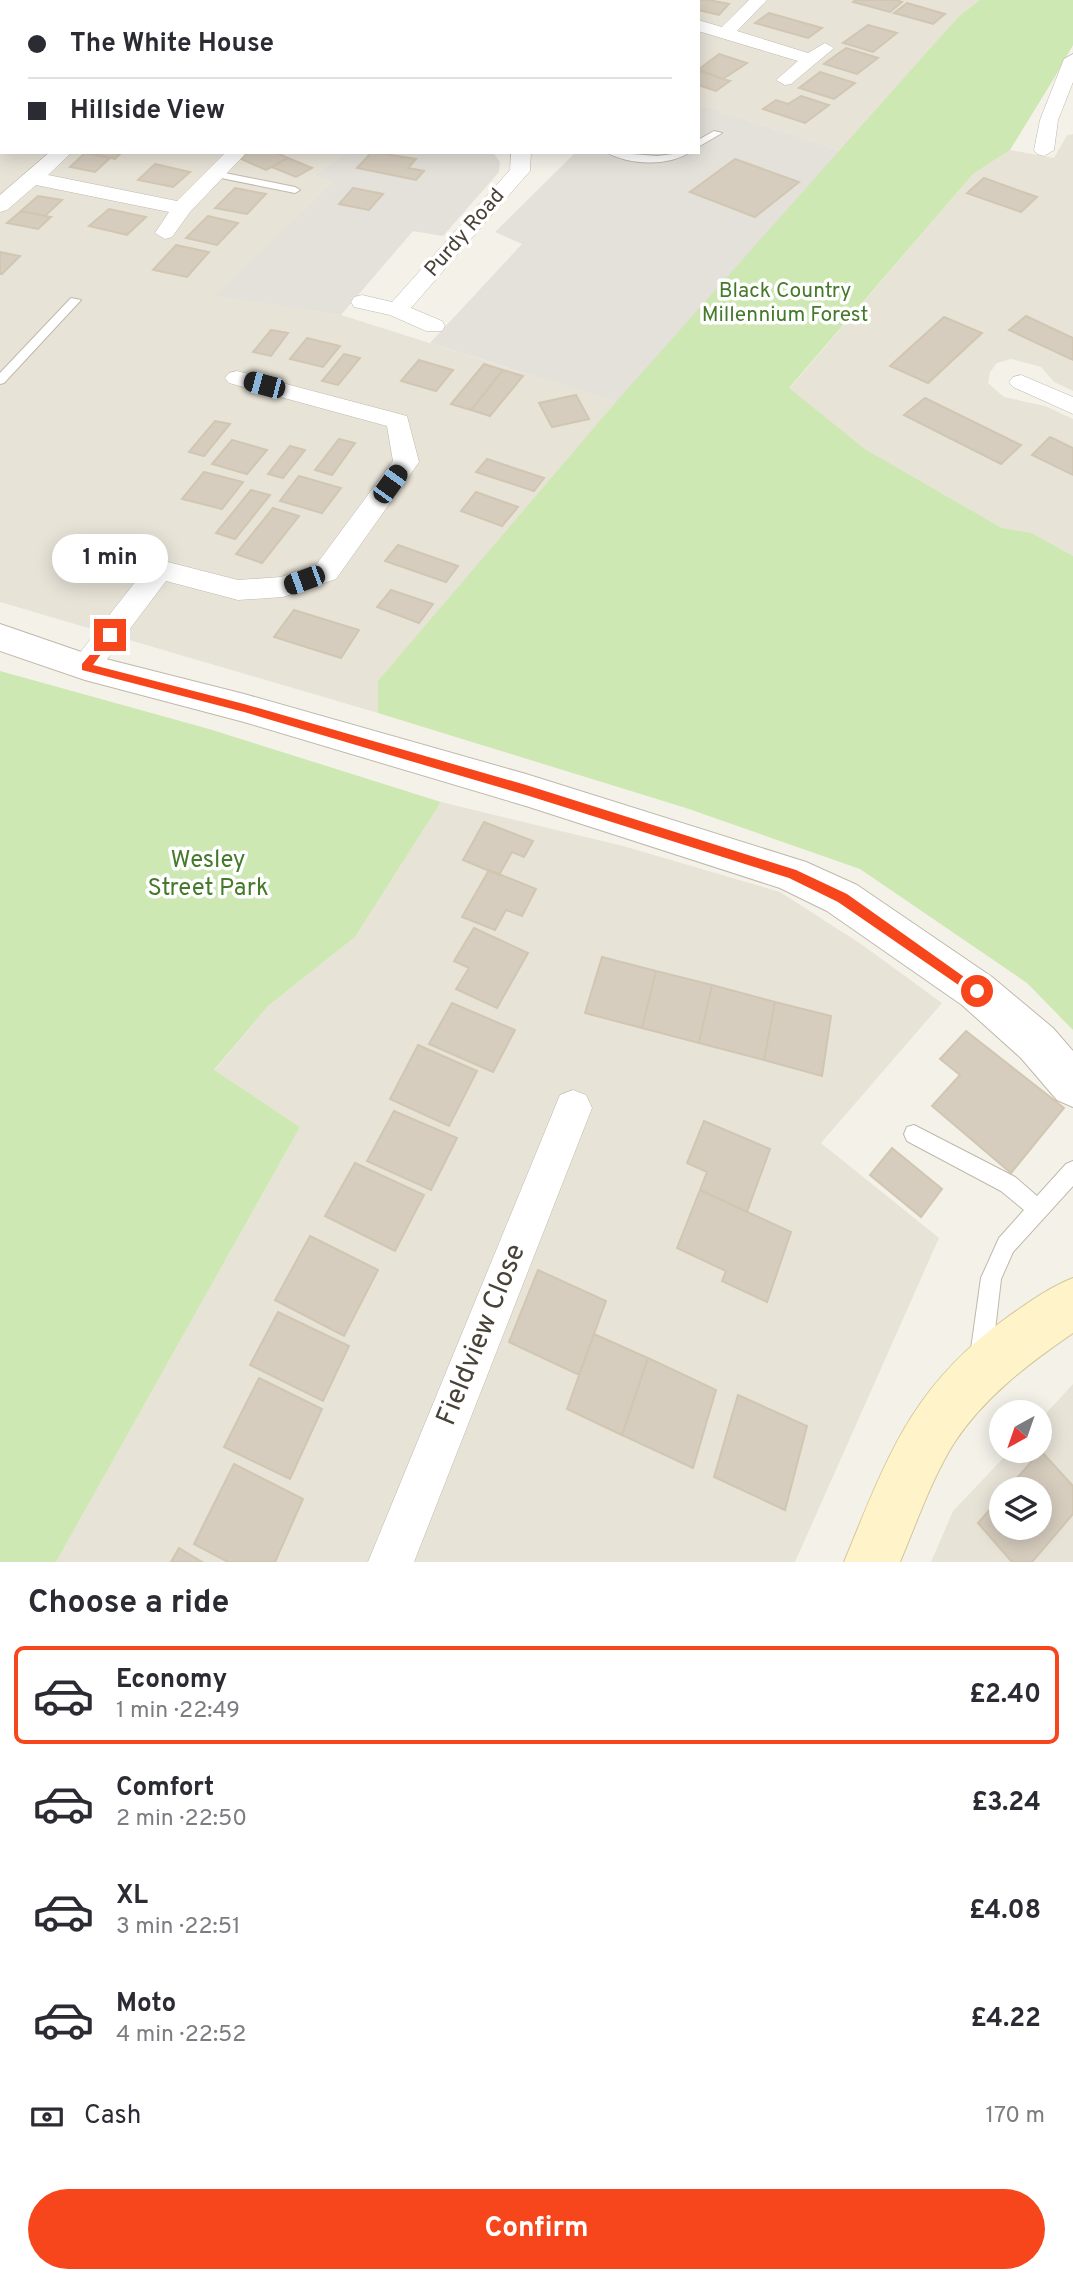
<!DOCTYPE html>
<html lang="en">
<head>
<meta charset="utf-8">
<style>
	body { margin:0; font-family:Overpass,sans-serif; background:#f2f2f3; color:#2b2b33; height:100vh; display:flex; flex-direction:column; font-size:26px; white-space:nowrap }
	* { box-sizing:border-box; margin:0 }
	p { font-size:23px; color:#7c7c81 }
	.icon { flex:none; width:38px; height:38px; fill:none; stroke:currentColor; stroke-width:2; stroke-linecap:round; stroke-linejoin:round }
	.map { position:relative; height:1562px; overflow:hidden }
	.side { display:flex; flex-direction:column; background:#fff; flex:1 }
	.side>* { flex:none }
	.guide { position:absolute; left:0px; top:0px; width:700px; height:154px; box-shadow:0 4px 18px #0003; display:grid; align-content:center; height:154px; padding:0 28px; background:#fff }
	.needle { width:46px; rotate:220deg }
	.controls { position:absolute; left:989px; top:1400px; display:grid; gap:14px }
	.controls a { display:grid; place-items:center; width:63px; height:63px; border-radius:50%; background:#fff; box-shadow:0 4px 18px #0003; font-size:35px }
	.end { position:absolute; width:32px; height:32px; margin:-16px; border:9px solid #f8461c; background:#fff; box-shadow:0 0 0 4px #fff }
	.from { border-radius:50% }
	.bubble { position:absolute; height:49px; border-radius:24px; background:#fff; box-shadow:0 4px 18px #0003; font-size:23px; font-weight:700; line-height:49px; text-align:center }
	.car { position:absolute; width:21px; height:42px; margin:-21px -10px; border-radius:9px; box-shadow:0 0 5px 2px #0007; background:linear-gradient(#222 24%,#8ab4d8 0 40%,#222 0 76%,#8ab4d8 0 86%,#222 0) }
	.guide b { display:flex; align-items:center; gap:24px; height:66px; font-size:26px }
	.guide b+b { border-top:2px solid #e1e1e2 }
	.guide i { width:18px; height:18px; background:#2b2b33 }
	ul { padding:0; list-style:none }
	li { display:flex; align-items:center; gap:21px; height:98px; margin:0 14px 10px; padding:0 14px; border:4px solid transparent; border-radius:10px }
	li div { flex:1 }
	li b { display:block; font-size:26px }
	li em { font-style:normal; font-weight:700 }
	li.on { border-color:#f8461c }
	li>.icon { width:63px; height:63px; stroke-width:1.5 }
	h2 { padding:0 28px; font-size:32px; line-height:84px }
	.pay { display:flex; align-items:center; gap:18px; height:77px; padding:0 28px; font-size:26px }
	.pay p { margin-inline-start:auto }
	.cta { display:flex; gap:14px; margin-top:auto; padding:14px 28px }
	.cta a { flex:1; height:80px; border-radius:42px; background:#f8461c; color:#fff; font-size:28px; font-weight:700; line-height:80px; text-align:center }
	.map>svg:first-child { display:block }
</style>
</head>
<body>
<div class="map">
<svg width="1073" height="1562" viewBox="0 0 1073 1562">
	<rect width="100%" height="100%" fill="#f4f1e9"/>
	<path fill="#e8e3d7" fill-rule="evenodd" d="M 383,0 L 980,0 L 959,16 L 841,151 L 698,104 L 698,2 Z
		M 0,119 L 2,152 L 348,152 L 314,175 L 335,182 L 216,296 L 341,315 L 629,406 L 378,713 L 0,602 Z
		M 1073,134 L 1073,391 L 1054,382 L 1041,367 L 1011,359 L 997,363 L 990,372 L 988,383 L 1004,397 L 1045,406 L 1073,419 L 1073,556 L 1032,533 L 1002,528 L 865,449 L 789,389 L 973,174 L 1010,150 L 1054,158 L 1067,135 Z
		M 441,802 L 623,846 L 780,892 L 861,944 L 942,1003 L 821,1143 L 939,1238 L 795,1562 L 56,1562 L 300,1127 L 214,1071 L 268,1006 L 355,937 Z
		M 1073,1384 L 1073,1562 L 931,1562 L 953,1511 L 1010,1451 L 1040,1451 L 1040,1420 ZM 1001,1489 L 1040,1489 L 1040,1528 L 1001,1528 Z"/>
	<path fill="#e4e0da" d="M 698,104 L 841,151 L 629,406 L 430,343 L 522,244 L 495,232 L 576,152 L 698,152 Z
		M 348,152 L 493,152 L 500,162 L 499,172 L 443,236 L 413,231 L 341,315 L 215,296 L 334,182 L 314,175 Z"/>
	<path fill="#cde8b2" d="M 980,0 L 1073,0 L 1073,45 L 1056,75 L 1010,150 L 973,174 L 789,388 L 865,449 L 1002,528 L 1032,533 L 1073,556 L 1073,1030 L 1027,983 L 860,869 L 686,808 L 378,713 L 378,681 L 616,402 L 959,16 Z
		M 0,671 L 209,729 L 441,802 L 355,937 L 268,1006 L 214,1070 L 300,1127 L 56,1562 L 0,1562 Z"/>
	<path fill="#d6cdbe" stroke="#d1c6b1" stroke-width="2" d="M 665,0 L 709,0 L 729,4 L 719,15 L 698,10 L 698,2 L 663,2 Z
		M 855,0 L 896,0 L 902,2 L 890,12 L 853,2 Z
		M 907,3 L 945,14 L 933,24 L 894,13 Z
		M 769,13 L 822,28 L 808,38 L 755,23 Z
		M 868,25 L 897,33 L 873,52 L 843,43 Z
		M 846,48 L 878,58 L 857,74 L 824,64 Z
		M 719,54 L 747,63 L 723,79 L 698,70 Z
		M 702,71 L 723,79 L 730,81 L 716,91 L 698,85 L 698,74 Z
		M 820,72 L 855,83 L 834,99 L 799,88 Z
		M 801,96 L 829,105 L 805,123 L 763,109 L 776,100 L 788,104 Z
		M 87,152 L 122,152 L 115,159 Z
		M 250,152 L 275,152 L 288,158 L 266,170 L 239,158 Z
		M 372,152 L 416,159 L 408,168 L 424,171 L 416,180 L 357,168 Z
		M 85,153 L 110,158 L 95,172 L 70,167 Z
		M 288,158 L 312,168 L 296,177 L 272,167 Z
		M 735,159 L 799,182 L 755,217 L 690,192 Z
		M 155,164 L 190,172 L 173,187 L 138,180 Z
		M 984,178 L 1037,197 L 1021,212 L 967,193 Z
		M 235,188 L 266,194 L 247,214 L 215,208 Z
		M 353,188 L 383,194 L 369,210 L 339,204 Z
		M 38,196 L 62,200 L 45,216 L 21,211 Z
		M 109,209 L 146,217 L 127,235 L 89,226 Z
		M 21,211 L 45,216 L 51,217 L 38,229 L 7,223 Z
		M 208,216 L 238,223 L 217,245 L 186,238 Z
		M 176,245 L 209,252 L 187,277 L 153,270 Z
		M 0,252 L 20,256 L 2,274 L 0,274 Z
		M 1026,316 L 1073,338 L 1073,360 L 1009,330 Z
		M 944,317 L 982,333 L 928,383 L 890,366 Z
		M 271,330 L 288,333 L 271,356 L 253,352 Z
		M 307,338 L 340,346 L 323,367 L 290,359 Z
		M 344,354 L 360,358 L 338,385 L 322,381 Z
		M 419,360 L 453,370 L 436,391 L 401,381 Z
		M 484,364 L 503,370 L 471,410 L 451,404 Z
		M 503,370 L 523,376 L 490,416 L 471,410 Z
		M 576,395 L 589,419 L 552,427 L 539,403 Z
		M 925,398 L 1021,445 L 1001,464 L 904,415 Z
		M 215,421 L 230,424 L 204,456 L 189,452 Z
		M 1050,437 L 1073,448 L 1073,475 L 1032,455 Z
		M 339,439 L 355,443 L 332,475 L 315,470 Z
		M 232,440 L 267,450 L 247,474 L 212,464 Z
		M 290,446 L 305,450 L 283,478 L 268,474 Z
		M 487,459 L 544,478 L 534,491 L 476,472 Z
		M 204,472 L 243,482 L 222,509 L 182,499 Z
		M 299,476 L 341,488 L 322,513 L 280,501 Z
		M 251,490 L 270,495 L 235,539 L 216,533 Z
		M 476,492 L 518,507 L 502,526 L 461,511 Z
		M 273,508 L 299,516 L 262,563 L 236,554 Z
		M 398,545 L 458,566 L 446,582 L 385,561 Z
		M 391,590 L 433,604 L 419,623 L 377,607 Z
		M 294,610 L 359,630 L 341,658 L 274,637 Z
		M 484,822 L 533,841 L 524,857 L 512,852 L 499,875 L 463,860 Z
		M 489,870 L 536,889 L 522,916 L 506,910 L 495,930 L 462,917 Z
		M 474,928 L 528,953 L 497,1008 L 456,989 L 469,968 L 454,961 Z
		M 602,957 L 656,971 L 642,1028 L 585,1013 Z
		M 656,971 L 712,985 L 699,1043 L 642,1028 Z
		M 712,985 L 775,1002 L 764,1060 L 699,1043 Z
		M 775,1002 L 831,1016 L 822,1076 L 764,1060 Z
		M 452,1003 L 515,1030 L 493,1072 L 429,1044 Z
		M 966,1031 L 1064,1108 L 1011,1173 L 932,1106 L 960,1075 L 940,1059 Z
		M 418,1045 L 477,1071 L 449,1126 L 390,1099 Z
		M 394,1111 L 457,1138 L 431,1190 L 367,1161 Z
		M 704,1121 L 770,1149 L 747,1212 L 700,1190 L 707,1172 L 687,1163 Z
		M 892,1148 L 942,1189 L 921,1217 L 870,1175 Z
		M 355,1163 L 424,1195 L 395,1251 L 325,1216 Z
		M 700,1190 L 791,1232 L 767,1302 L 722,1281 L 726,1271 L 677,1248 Z
		M 310,1236 L 378,1270 L 344,1336 L 275,1300 Z
		M 538,1270 L 606,1301 L 579,1375 L 509,1342 Z
		M 278,1312 L 349,1346 L 323,1401 L 250,1365 Z
		M 594,1334 L 648,1358 L 622,1435 L 567,1409 Z
		M 648,1358 L 716,1390 L 693,1468 L 622,1435 Z
		M 259,1378 L 322,1409 L 290,1479 L 224,1447 Z
		M 738,1395 L 807,1426 L 785,1510 L 714,1477 Z
		M 1041,1451 L 1073,1486 L 1073,1514 L 1032,1562 L 1012,1562 L 978,1523 L 1001,1497 L 1001,1528 L 1040,1528 L 1040,1489 L 1007,1489 Z
		M 234,1464 L 303,1499 L 275,1562 L 228,1562 L 194,1544 Z
		M 179,1548 L 202,1562 L 171,1562 Z"/>
	<g fill="none" stroke-linecap="round" stroke-linejoin="round">
		<g stroke="#c0b9ab" stroke-width="2">
			<path id="service" d="M 256,0 L 266,0 L 254,2 Z
				M 714,131 L 722,133 L 698,147 L 698,140 Z
				M 606,152 L 657,156 L 690,152 C 668,167 628,165 606,152 Z
				M 215,171 L 295,187 L 300,190 L 295,193 L 211,176 L 211,172 Z
				M 71,298 L 81,300 L 4,383 L 0,384 L 0,373 Z
				M 914,1125 L 1015,1177 L 1037,1196 L 1066,1164 L 1073,1161 L 1073,1186 L 1013,1252 L 1001,1279 L 992,1356 L 989,1364 L 981,1367 L 973,1364 L 970,1356 L 981,1278 L 999,1238 L 1024,1210 L 1001,1191 L 907,1141 L 904,1134 L 907,1127 Z"/>
		</g>
		<g stroke="#c0b9ab" stroke-width="1">
			<path id="minor" d="M 54,0 L 71,0 L 53,2 Z
				M 128,0 L 150,0 L 151,2 L 129,2 Z
				M 578,0 L 600,0 L 601,2 L 579,2 Z
				M 749,0 L 767,0 L 737,31 L 808,53 L 825,43 L 834,48 L 791,84 L 785,85 L 776,80 L 798,61 L 698,31 L 698,20 L 722,27 Z
				M 0,33 L 2,33 L 0,44 Z
				M 1073,54 L 1073,82 L 1058,120 L 1054,150 L 1044,156 L 1037,154 L 1034,150 L 1040,120 L 1064,59 Z
				M 0,103 L 2,104 L 2,116 L 0,115 Z
				M 50,152 L 72,152 L 48,175 L 177,201 L 226,152 L 247,152 L 190,212 L 172,237 L 165,239 L 155,233 L 169,212 L 36,185 L 7,210 L 0,212 L 0,195 Z
				M 511,152 L 531,152 L 530,171 L 411,308 L 442,321 L 445,326 L 442,331 L 426,331 L 390,315 L 354,307 L 351,302 L 354,297 L 362,295 L 392,302 L 510,170 Z
				M 237,371 L 407,416 L 419,462 L 336,579 L 283,597 L 238,600 L 166,581 L 95,675 L 85,678 L 75,675 L 70,667 L 75,659 L 150,563 L 160,560 L 238,580 L 281,577 L 316,565 L 393,461 L 387,426 L 229,383 L 225,378 L 229,373 Z
				M 1021,375 L 1073,397 L 1073,414 L 1013,387 L 1009,382 L 1013,377 Z
				M 573,1090 L 586,1095 L 592,1108 L 414,1562 L 368,1562 L 560,1095 Z"/>
		</g>
		<g stroke="#c0b9ab" stroke-width="2">
			<path id="tertiary" d="M 0,624 L 90,655 L 244,694 L 526,774 L 806,862 L 857,885 L 992,977 L 1053,1028 L 1073,1051 L 1073,1107 L 1057,1100 L 1021,1058 L 962,1005 L 827,911 L 780,888 L 526,806 L 244,722 L 85,680 L 0,651 Z"/>
		</g>
		<g stroke="#d4c699" stroke-width="2">
			<path id="secondary" d="M 1073,1278 L 1073,1333 C 1028,1364 984,1397 954,1443 C 931,1480 917,1522 900,1562 L 844,1562 C 888,1456 911,1386 1009,1316 C 1029,1302 1050,1287 1073,1278 Z"/>
		</g>
		<use href="#service" fill="#fff" fill-rule="evenodd"/>
		<use href="#minor" fill="#fff" fill-rule="evenodd"/>
		<use href="#tertiary" fill="#fff" fill-rule="evenodd"/>
		<use href="#secondary" fill="#fef3c9" fill-rule="evenodd"/>
	</g>
	<path fill="#f8461c" d="M 110,631 L 115,635 L 93,665 L 244,704 L 526,785 L 796,870 L 847,894 L 984,991 L 982,995 L 973,995 L 838,902 L 789,878 L 526,795 L 244,712 L 82,670 L 82,664 Z"/>
	<g text-anchor="middle" dominant-baseline="central" stroke-width="7" stroke-linejoin="round" paint-order="stroke">
		<g font-size="21" fill="#484237" stroke="#fff">
			<text transform="translate(465 233) rotate(-49)">Purdy Road</text>
		</g>
		<g font-size="21" fill="#457a2a" stroke="#fff">
			<text x="785" y="291">Black Country<tspan x="785" dy="24">Millennium Forest</tspan></text>
		</g>
		<g font-size="24" fill="#457a2a" stroke="#fff">
			<text x="208" y="861">Wesley<tspan x="208" dy="28">Street Park</tspan></text>
		</g>
		<g font-size="28" fill="#484237" stroke="#fff">
			<text transform="translate(482 1335) rotate(-68)">Fieldview Close</text>
		</g>
	</g>
</svg>
<div class="controls">
<a><svg class="needle" viewBox="-14 -14 28 28"><path d="M0-13l5 13h-10z" fill="#e53935"/><path d="M0 13l5-13h-10z" fill="#7c7c81"/></svg></a>
<a><svg class="icon" aria-label="layers" viewBox="0 0 24 24"><path d="M12 4l9 5-9 5-9-5zM3 14l9 5 9-5"/></svg></a>
</div>
<i class="end from" style="left:977px;top:991px"></i>
<i class="end" style="left:110px;top:635px"></i>
<div class="bubble" style="left:52px;top:534px;width:116px">1 min</div>
<i class="car" style="left:264px;top:385px;rotate:285deg"></i>
<i class="car" style="left:390px;top:484px;rotate:36deg"></i>
<i class="car" style="left:304px;top:580px;rotate:250deg"></i>
<div class="guide">
<b><i class="from"></i>The White House</b>
<b><i></i>Hillside View</b>
</div>
</div>
<section class="side">
<h2>Choose a ride</h2>
<ul>
<li class="on"><svg class="icon" aria-label="car" viewBox="0 0 24 24"><path d="M5 17H2v-5l4-1 3-4h7l3 4 3 1v5h-3M9 17h6M6 11h13"/><circle cx="7" cy="17" r="2"/><circle cx="17" cy="17" r="2"/></svg><div><b>Economy</b><p>1 min · 22:49</p></div><em>£2.40</em></li>
<li><svg class="icon" aria-label="car" viewBox="0 0 24 24"><path d="M5 17H2v-5l4-1 3-4h7l3 4 3 1v5h-3M9 17h6M6 11h13"/><circle cx="7" cy="17" r="2"/><circle cx="17" cy="17" r="2"/></svg><div><b>Comfort</b><p>2 min · 22:50</p></div><em>£3.24</em></li>
<li><svg class="icon" aria-label="car" viewBox="0 0 24 24"><path d="M5 17H2v-5l4-1 3-4h7l3 4 3 1v5h-3M9 17h6M6 11h13"/><circle cx="7" cy="17" r="2"/><circle cx="17" cy="17" r="2"/></svg><div><b>XL</b><p>3 min · 22:51</p></div><em>£4.08</em></li>
<li><svg class="icon" aria-label="car" viewBox="0 0 24 24"><path d="M5 17H2v-5l4-1 3-4h7l3 4 3 1v5h-3M9 17h6M6 11h13"/><circle cx="7" cy="17" r="2"/><circle cx="17" cy="17" r="2"/></svg><div><b>Moto</b><p>4 min · 22:52</p></div><em>£4.22</em></li>
</ul>
<div class="pay"><svg class="icon" aria-label="cash" viewBox="0 0 24 24"><path d="M3 7h18v10H3z"/><circle cx="12" cy="12" r="2"/></svg>Cash<p>170 m</p></div>
<div class="cta"><a>Confirm</a></div>
</section>
</body>
</html>
